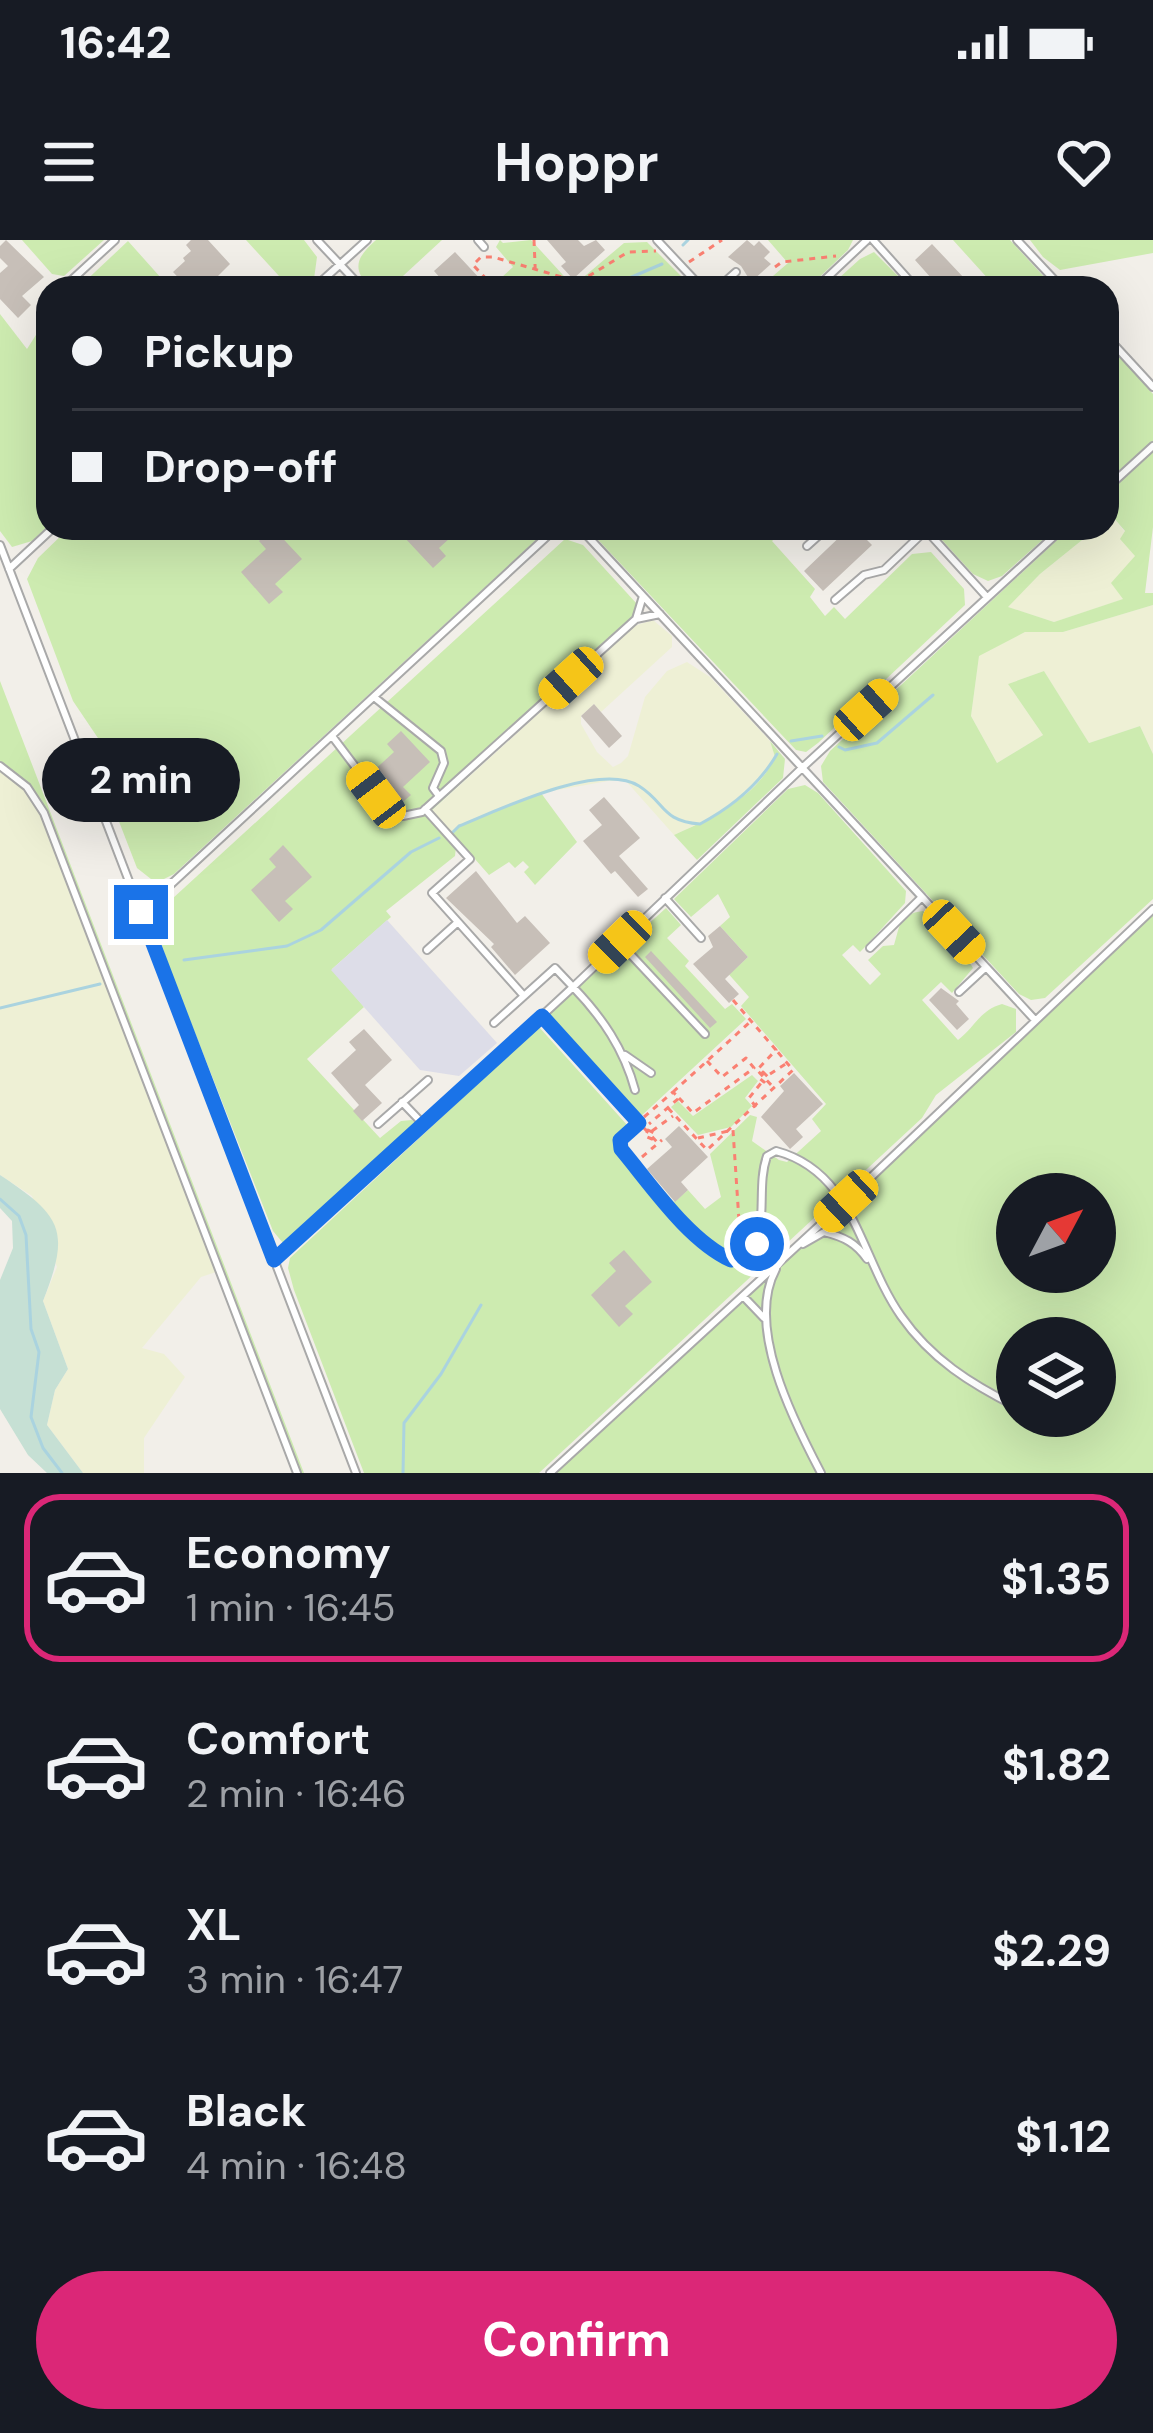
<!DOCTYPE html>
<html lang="en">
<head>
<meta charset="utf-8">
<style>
	body { margin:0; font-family:"DM Sans",sans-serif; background:#20242c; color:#f1f3f6; height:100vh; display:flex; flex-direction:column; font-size:45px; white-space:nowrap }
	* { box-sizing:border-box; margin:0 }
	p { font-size:39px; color:#9ea1a6 }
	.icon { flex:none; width:66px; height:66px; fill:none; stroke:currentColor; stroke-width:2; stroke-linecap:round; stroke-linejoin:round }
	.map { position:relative; height:1233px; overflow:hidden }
	.drawer { display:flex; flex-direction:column; background:#171b24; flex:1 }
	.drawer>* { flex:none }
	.hud { position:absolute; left:36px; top:36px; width:1083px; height:264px; border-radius:36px; box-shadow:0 12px 48px #0002; display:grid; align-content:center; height:264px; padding:0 36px; background:#171b24 }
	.needle { width:78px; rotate:49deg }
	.controls { position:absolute; left:996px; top:933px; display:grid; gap:24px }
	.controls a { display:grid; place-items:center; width:120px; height:120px; border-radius:50%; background:#171b24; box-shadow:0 12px 48px #0002; font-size:60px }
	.end { position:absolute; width:54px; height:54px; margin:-27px; border:15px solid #1a73e8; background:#fff; box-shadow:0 0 0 6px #fff }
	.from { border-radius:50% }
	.bubble { position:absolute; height:84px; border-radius:42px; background:#171b24; box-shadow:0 12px 48px #0002; font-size:39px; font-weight:700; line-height:84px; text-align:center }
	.car { position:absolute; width:36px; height:72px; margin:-36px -18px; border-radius:15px; box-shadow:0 0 9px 3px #0007; background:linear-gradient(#f5c518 24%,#345 0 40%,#f5c518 0 76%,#345 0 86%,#f5c518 0) }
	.hud b { display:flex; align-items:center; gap:42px; height:114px; font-size:45px }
	.hud b+b { border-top:3px solid #363941 }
	.hud i { width:30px; height:30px; background:#f1f3f6 }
	ul { padding:21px 0 0; list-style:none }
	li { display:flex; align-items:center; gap:36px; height:168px; margin:0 24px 18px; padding:0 12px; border:6px solid transparent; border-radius:36px }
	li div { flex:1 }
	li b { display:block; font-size:45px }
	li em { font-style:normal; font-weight:700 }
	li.active { border-color:#db2777 }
	li>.icon { width:108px; height:108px; stroke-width:1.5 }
	.button { display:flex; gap:24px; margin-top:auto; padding:24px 36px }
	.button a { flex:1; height:138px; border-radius:72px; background:#db2777; color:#fff; font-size:48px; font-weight:700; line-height:138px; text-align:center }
	.status { display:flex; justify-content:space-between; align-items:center; height:84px; padding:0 60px; background:#171b24; direction:ltr }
	.status svg { height:33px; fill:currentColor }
	header { display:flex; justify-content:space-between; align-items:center; height:156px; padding:0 36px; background:#171b24; font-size:54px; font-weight:700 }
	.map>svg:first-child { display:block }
</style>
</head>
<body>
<div class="status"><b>16:42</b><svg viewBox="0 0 49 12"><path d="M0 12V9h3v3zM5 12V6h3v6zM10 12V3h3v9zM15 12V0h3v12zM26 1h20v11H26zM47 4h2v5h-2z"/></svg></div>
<header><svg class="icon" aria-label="menu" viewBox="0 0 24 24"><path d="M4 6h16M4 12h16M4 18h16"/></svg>Hoppr<svg class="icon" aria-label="heart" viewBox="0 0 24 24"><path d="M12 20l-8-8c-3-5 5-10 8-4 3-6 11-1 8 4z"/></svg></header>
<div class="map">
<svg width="1153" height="1233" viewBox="0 0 1153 1233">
	<rect width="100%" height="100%" fill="#f2efe9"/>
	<path fill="#eef0d5" d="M 1112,276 L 1125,292 L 1135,316 L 1124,359 L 1054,382 L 1007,367 L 1040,334 L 1097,288 L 1107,288 L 1107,280 Z
		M 1153,365 L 1153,514 L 1140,486 L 1089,503 L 1044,431 L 1008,444 L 1043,495 L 997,523 L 971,476 L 979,415 L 1025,392 L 1063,392 Z
		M 653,380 L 672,396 L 672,407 L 601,472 L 594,464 L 581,476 L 581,484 L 597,512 L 613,527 L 621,523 L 628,516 L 645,457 L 667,431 L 687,422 L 710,437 L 770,501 L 775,517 L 767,535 L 719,574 L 674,595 L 626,541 L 608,541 L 541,553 L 460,586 L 452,593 L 432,571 L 634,386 Z
		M 0,526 L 27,547 L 44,573 L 219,1031 L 201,1037 L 142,1108 L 164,1114 L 185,1137 L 144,1198 L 144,1233 L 83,1233 L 47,1185 L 55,1150 L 68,1129 L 43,1061 L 57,1027 L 32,956 L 0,935 Z"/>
	<path fill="#cdebb0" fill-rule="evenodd" d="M 22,0 L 104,0 L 64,36 L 52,34 Z
		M 246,0 L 304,0 L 317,17 L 314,39 L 305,48 L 290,48 Z
		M 376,0 L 442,0 L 390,48 L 370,48 C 351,28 357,17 376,0 Z
		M 500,0 L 503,3 L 531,0 L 573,46 L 624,3 L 647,2 L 693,48 L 490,48 L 513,27 L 496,7 Z
		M 768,0 L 853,0 L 848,10 L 808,48 L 759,48 L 788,23 Z
		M 953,0 L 1010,0 L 1047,40 L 1049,48 L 986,48 L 991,42 Z
		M 1030,0 L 1153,0 L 1153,13 L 1060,30 L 1043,17 Z
		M 128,1 L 170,48 L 78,48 Z
		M 874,12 L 910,48 L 828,48 L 860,19 Z
		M 0,74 L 27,109 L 48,76 L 48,286 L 32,301 L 12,307 L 0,291 Z
		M 1107,103 L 1153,154 L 1153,201 L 1107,241 Z
		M 1153,211 L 1153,287 L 1145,353 L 1153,353 L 1153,365 L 1063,392 L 1025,392 L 979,416 L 971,476 L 997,523 L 1043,495 L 1008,444 L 1044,431 L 1089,503 L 1140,486 L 1153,514 L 1153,659 L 1045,758 L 1031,760 L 1019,754 L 823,542 L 821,526 L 830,511 L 1070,288 L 1097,288 L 1040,334 L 1008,367 L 1054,382 L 1123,359 L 1111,343 L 1135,316 L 1120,299 L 1125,291 L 1112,276 L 1107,280 L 1107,254 Z
		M 69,288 L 549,288 L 174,634 L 156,643 L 137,628 L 94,517 L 104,507 L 73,461 L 27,339 L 38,318 Z
		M 587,288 L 719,288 L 732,298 L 744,288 L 786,288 L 772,301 L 815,349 L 810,357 L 825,376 L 834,367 L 845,379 L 912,314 L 931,312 L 964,349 L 965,365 L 818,503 L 806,512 L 796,510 Z
		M 931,288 L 1056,288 L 1002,336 L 988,341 L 973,334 Z
		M 565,299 L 583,305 L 637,364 L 633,376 L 579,424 L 584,430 L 427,575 L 456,607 L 455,616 L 386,671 L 391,677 L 332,729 L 364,767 L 307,819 L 380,898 L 401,881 L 412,880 L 417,884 L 296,997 L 283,1003 L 273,991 L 169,727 L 158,693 L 160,670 Z
		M 0,441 L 304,1233 L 297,1233 L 44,573 L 27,547 L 0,526 Z
		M 770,501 L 785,519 L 783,538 L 697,620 L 674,595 C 712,578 758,556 775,517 Z
		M 805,545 L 818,553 L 906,651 L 905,663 L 864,708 L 860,712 L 853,705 L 842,715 L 870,745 L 881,734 L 868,720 L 883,706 L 894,705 C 900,687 898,674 923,671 L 961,708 L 973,728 L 952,753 L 941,742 L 922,760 L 958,800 C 975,787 980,770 1002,764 L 1016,769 L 1016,792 L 936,855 L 922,878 L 539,1233 L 364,1233 L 294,1050 L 288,1028 L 290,1018 L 539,787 L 628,886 L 616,897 L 674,962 L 688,950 L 705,969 L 721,957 L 710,914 L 750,875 L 757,877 L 752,901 L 779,920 L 787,922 L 821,891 L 812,879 L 826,864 L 741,766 L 749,757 L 725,730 L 734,730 L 748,717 L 720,686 L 730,677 L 718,654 L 691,677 L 674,659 L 788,549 Z
		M 541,553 L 577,602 L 535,645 L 524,632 L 529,627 L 523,621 L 515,628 L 509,622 L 489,635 L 452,593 L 459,586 Z
		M 666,668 L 681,685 L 667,698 L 689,721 L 685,726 L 725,769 L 732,764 L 746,779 L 639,878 L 547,776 Z
		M 1153,669 L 1153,1233 L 550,1233 ZM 1017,954 L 1095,954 L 1095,1032 L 1017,1032 ZM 1017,1098 L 1095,1098 L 1095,1176 L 1017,1176 Z
		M 752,835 L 758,841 L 745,858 L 752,866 L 731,887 L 698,895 L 671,867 L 678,861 L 693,876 Z"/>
	<path fill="#c6e0d4" d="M 0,935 C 62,976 71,990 43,1061 L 68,1129 L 55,1150 L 47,1185 L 83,1233 L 47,1233 L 28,1215 L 0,1169 L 0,1040 L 13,1008 L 12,981 L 0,968 Z"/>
	<path fill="#dddde8" d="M 387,680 L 497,803 L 459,836 L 420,830 L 331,730 Z"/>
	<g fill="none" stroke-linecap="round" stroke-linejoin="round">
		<path stroke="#aad3df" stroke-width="3" d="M 683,5 L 688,0
			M 606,48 L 662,24
			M 791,501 L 822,496
			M 839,507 L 845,510 L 877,503 L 933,455
			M 452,593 L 459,586 C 499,570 599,521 639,546 C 666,563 661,581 700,584 C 732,567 759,545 777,514
			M 184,720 L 287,706 L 321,690 L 411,612 L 439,598
			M 0,768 L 100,744
			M 0,959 L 19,976 L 26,995 L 31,1089 L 39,1112 L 31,1177 L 43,1208 L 62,1233
			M 403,1233 L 404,1183 L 441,1134 L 481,1065"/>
	</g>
	<path fill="#c7bfb8" d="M 6,0 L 44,37 L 22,56 L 31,65 L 18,78 L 0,59 L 0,33 L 8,26 L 0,18 L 0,6 Z
		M 191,0 L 208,0 L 230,24 L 206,48 L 188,48 L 173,32 L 185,21 L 183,18 L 191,11 L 186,5 Z
		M 547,0 L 578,0 L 584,6 L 596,0 L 605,10 L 573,39 L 561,26 L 566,22 Z
		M 747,0 L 754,6 L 759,1 L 770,12 L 764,18 L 771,24 L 751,42 L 741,26 L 728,17 Z
		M 932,4 L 965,39 L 955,48 L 940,48 L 915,20 Z
		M 455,12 L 483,42 L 476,48 L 449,48 L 434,31 Z
		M 273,288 L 302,319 L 275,344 L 283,352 L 269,364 L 241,332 L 266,309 L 259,301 Z
		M 414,288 L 461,288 L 439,308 L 446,316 L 433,328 L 404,297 Z
		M 849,288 L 855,288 L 872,305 L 823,351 L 804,331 Z
		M 594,464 L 622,496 L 609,508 L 581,476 Z
		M 401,491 L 430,522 L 403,547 L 411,555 L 398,566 L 370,534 L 394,512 L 387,504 Z
		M 604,557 L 640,598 L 619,616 L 648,649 L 638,657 L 615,631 L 611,634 L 583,601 L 602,585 L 589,570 Z
		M 283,605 L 312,637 L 285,661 L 293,669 L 279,682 L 251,650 L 276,627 L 269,619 Z
		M 476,631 L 517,683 L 525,676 L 550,703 L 515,735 L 491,707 L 494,704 L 446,658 Z
		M 720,686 L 748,717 L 725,739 L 739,754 L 729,763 L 693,724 L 713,707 L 708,696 Z
		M 651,711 L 717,782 L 710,788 L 645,717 Z
		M 941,748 L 959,761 L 956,764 L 969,779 L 957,790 L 929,760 Z
		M 364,789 L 392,820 L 365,845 L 382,863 L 362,881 L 353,871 L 359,865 L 331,833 L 356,810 L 349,802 Z
		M 794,833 L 823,864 L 796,889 L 803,897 L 790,909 L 761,877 L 784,851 L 780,846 Z
		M 679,886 L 708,917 L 681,942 L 688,950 L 675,962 L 647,929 L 672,907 L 665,899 Z
		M 624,1010 L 652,1042 L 625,1066 L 633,1074 L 619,1087 L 591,1055 L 616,1031 L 609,1023 Z"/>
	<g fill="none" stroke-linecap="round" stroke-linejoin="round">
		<g stroke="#a9a9a9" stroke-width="10">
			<path id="lane" d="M 317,0 L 362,48
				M 478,0 L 484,7
				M 657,0 L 702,48
				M 873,0 L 916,48
				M 1017,0 L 1062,48
				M 63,48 L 115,0
				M 314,48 L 367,0
				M 718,48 L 736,32
				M 816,48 L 867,0
				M 41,68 L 48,62
				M 1107,97 L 1153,147
				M 1107,248 L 1153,206
				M 580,288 L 922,657 L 870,708
				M 0,305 L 356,1233
				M 807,306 L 827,288
				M 9,329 L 53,288
				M 835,360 L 864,335 L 884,330 L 926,290 L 986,356
				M 636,379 L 660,374
				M 374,457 L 441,511 L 444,523 L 433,548 L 439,556
				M 332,496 L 388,570 L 403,576 L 422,572 L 636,379 L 643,356
				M 0,526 L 27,547 L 44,573 L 297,1233
				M 425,569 L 470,619 L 432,653 L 458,682
				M 922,657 L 986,727
				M 665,658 L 701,698
				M 141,672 L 556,288
				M 619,702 L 705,794
				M 427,710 L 458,682 L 524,756 L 494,783
				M 959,752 L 986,727 L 1034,779
				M 542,776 L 639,883 L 620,900 L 621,909 C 654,947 685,999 731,1020 L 751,1014 C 769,983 756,948 767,916 L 776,911 C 855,932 860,1018 901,1076 C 931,1119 971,1144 1017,1167
				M 625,815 L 651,833
				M 635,850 C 624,809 602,777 573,747 L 803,527 L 1063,288
				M 378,884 L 428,840
				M 424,885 L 573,747 L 555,728 L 524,756
				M 803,1004 L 824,992 C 844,997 856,1003 867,1019
				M 274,1020 L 424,885 L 402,862
				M 776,1029 C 745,1086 793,1180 821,1233
				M 743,1056 L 764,1078
				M 550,1233 L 846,961 L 1153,669"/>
		</g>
		<path stroke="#fa8072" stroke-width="3" stroke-dasharray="6 6" stroke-linecap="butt" d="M 534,0 L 536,48
			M 689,22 L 722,0
			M 775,27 L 782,22 L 836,16
			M 495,48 L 473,25 L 481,17 L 493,17 L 579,42 L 628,12 L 656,11
			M 733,760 L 776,810 L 757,830 L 774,848
			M 763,832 L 768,837 L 764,842 L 759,838 Z
			M 770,834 L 787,823
			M 673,852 L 750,782
			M 679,858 L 693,873 L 754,828 L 746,818 L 722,837 L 707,821
			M 756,867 L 749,858 L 762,842
			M 668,868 L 707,910 L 793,830 L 776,810
			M 644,877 L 673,852 L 679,858 L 649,884
			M 644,888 L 658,903
			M 648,890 L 654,893 L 652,899 L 645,896 Z
			M 652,891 L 673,876
			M 698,898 L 733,890 L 739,981
			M 642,917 L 662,900"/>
		<use href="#lane" stroke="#fff" stroke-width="6"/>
	</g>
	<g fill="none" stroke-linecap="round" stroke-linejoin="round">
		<path stroke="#1a73e8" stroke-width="15" d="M 141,672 L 274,1020 L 542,776 L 639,883 L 620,900 L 621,909 C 652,946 688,1000 731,1020 L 751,1014 L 757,1004"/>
	</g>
</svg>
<div class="controls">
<a><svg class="needle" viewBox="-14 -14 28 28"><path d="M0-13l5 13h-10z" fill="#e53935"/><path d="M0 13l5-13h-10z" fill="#9ea1a6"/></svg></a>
<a><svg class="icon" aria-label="layers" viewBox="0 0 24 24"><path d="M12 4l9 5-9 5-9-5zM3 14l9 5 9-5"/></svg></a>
</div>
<i class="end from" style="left:757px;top:1004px"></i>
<i class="end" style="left:141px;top:672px"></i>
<div class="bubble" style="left:42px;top:498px;width:198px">2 min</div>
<i class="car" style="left:571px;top:438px;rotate:228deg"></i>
<i class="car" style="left:866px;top:470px;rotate:48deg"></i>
<i class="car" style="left:376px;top:555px;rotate:323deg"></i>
<i class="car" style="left:954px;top:692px;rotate:137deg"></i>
<i class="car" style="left:620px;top:702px;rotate:226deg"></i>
<i class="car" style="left:846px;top:961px;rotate:227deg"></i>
<div class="hud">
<b><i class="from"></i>Pickup</b>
<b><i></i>Drop-off</b>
</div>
</div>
<section class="drawer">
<ul>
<li class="active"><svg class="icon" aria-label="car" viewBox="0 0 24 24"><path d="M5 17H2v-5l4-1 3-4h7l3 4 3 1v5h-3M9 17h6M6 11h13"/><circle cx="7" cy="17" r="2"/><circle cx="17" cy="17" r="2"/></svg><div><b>Economy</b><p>1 min · 16:45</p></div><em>$1.35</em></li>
<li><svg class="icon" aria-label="car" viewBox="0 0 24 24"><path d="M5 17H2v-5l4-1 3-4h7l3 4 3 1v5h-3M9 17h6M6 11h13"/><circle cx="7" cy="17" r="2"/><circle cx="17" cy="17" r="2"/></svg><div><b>Comfort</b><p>2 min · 16:46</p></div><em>$1.82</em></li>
<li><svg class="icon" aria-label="car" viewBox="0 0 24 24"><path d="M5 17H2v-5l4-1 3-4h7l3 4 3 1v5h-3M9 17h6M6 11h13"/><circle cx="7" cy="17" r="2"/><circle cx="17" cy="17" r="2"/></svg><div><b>XL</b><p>3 min · 16:47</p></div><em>$2.29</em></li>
<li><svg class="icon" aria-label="car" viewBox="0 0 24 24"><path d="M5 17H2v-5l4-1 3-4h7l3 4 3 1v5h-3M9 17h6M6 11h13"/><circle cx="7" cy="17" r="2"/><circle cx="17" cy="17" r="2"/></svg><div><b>Black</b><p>4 min · 16:48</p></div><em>$1.12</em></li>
</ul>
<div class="button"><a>Confirm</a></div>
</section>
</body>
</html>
